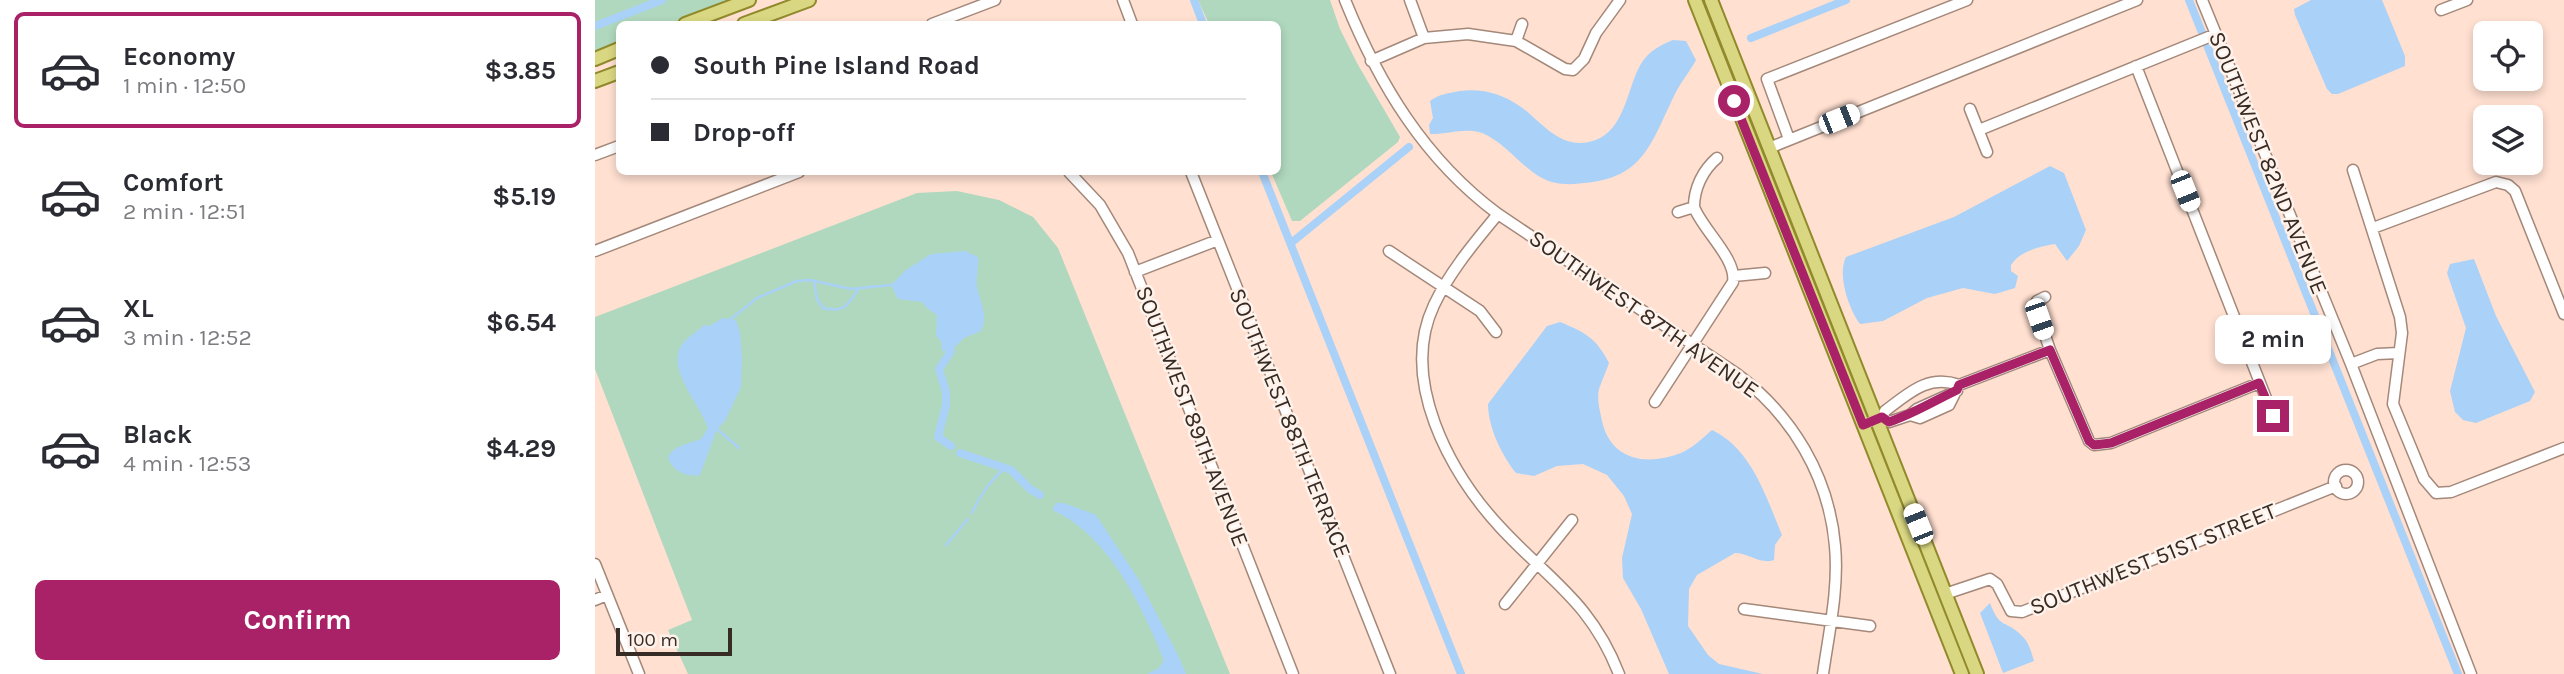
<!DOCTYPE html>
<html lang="en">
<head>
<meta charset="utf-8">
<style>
	body { margin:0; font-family:Karla,sans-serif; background:#f2f2f3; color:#2b2b33; height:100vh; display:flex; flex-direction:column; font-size:26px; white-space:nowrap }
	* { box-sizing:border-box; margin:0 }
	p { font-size:23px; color:#7c7c81 }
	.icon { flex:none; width:38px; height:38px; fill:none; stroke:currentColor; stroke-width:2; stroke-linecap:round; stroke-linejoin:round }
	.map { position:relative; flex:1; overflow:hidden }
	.side { display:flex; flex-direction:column; background:#fff; width:595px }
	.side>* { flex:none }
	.guide { position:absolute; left:21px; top:21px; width:665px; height:154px; border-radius:10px; box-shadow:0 4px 10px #0003; display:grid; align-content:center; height:154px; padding:0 35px; background:#fff }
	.buttons { position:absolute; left:1878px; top:21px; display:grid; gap:14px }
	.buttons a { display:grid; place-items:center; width:70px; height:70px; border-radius:10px; background:#fff; box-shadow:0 4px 10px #0003; font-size:35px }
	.scale { position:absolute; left:21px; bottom:18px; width:116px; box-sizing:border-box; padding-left:7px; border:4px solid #362b25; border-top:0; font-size:19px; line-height:24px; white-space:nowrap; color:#362b25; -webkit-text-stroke:5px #fef2eb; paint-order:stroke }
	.end { position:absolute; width:32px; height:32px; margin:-16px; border:9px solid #a92167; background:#fff; box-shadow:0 0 0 4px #fff }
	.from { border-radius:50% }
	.bubble { position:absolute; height:49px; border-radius:10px; background:#fff; box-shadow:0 4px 10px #0003; font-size:23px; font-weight:700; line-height:49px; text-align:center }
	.car { position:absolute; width:21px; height:42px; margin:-21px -10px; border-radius:9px; box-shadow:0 0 5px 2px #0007; background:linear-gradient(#fff 24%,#345 0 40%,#fff 0 76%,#345 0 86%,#fff 0) }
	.guide b { display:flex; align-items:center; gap:24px; height:66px; font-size:26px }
	.guide b+b { border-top:2px solid #e1e1e2 }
	.guide i { width:18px; height:18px; background:#2b2b33 }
	ul { padding:12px 0 0; list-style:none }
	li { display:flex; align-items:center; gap:21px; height:116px; margin:0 14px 10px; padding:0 21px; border:4px solid transparent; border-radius:10px }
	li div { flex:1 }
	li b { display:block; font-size:26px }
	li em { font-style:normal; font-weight:700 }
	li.active { border-color:#a92167 }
	li>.icon { width:63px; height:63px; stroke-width:1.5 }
	.primary-button { display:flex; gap:14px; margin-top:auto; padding:14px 35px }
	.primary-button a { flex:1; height:80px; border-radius:10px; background:#a92167; color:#fff; font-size:28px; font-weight:700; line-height:80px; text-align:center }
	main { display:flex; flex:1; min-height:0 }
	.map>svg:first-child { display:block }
</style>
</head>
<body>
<main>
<section class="side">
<ul>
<li class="active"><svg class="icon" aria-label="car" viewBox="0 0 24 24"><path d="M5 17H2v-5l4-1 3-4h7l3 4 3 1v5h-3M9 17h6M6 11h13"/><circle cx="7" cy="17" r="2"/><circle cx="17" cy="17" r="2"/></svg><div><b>Economy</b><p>1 min · 12:50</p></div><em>$3.85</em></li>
<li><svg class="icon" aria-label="car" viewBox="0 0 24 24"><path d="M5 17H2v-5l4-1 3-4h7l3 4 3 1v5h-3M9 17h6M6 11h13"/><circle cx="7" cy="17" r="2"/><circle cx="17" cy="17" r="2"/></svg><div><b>Comfort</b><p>2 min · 12:51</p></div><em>$5.19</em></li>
<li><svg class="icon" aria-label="car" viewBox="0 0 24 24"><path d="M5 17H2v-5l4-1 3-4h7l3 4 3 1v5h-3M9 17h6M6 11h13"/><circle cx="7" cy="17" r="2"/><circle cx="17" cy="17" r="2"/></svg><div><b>XL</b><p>3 min · 12:52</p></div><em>$6.54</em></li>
<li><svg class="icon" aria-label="car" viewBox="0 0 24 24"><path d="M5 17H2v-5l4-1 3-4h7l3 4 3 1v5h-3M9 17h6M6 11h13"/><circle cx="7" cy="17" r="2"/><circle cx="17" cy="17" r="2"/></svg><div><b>Black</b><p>4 min · 12:53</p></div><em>$4.29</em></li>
</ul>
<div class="primary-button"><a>Confirm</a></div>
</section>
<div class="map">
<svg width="1969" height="674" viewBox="0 0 1969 674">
	<rect width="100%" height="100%" fill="#ffe0d1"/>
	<path fill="#b0d8be" d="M 0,0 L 138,0 L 74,24 L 24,24 L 24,44 L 0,53 Z
		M 603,0 L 735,0 L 745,29 L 762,63 L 805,137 L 803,142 L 705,221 L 697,221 L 676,172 L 682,172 L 682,24 L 614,24 Z
		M 362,191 L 404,200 L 438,217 L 463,248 L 635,674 L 93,674 L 73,630 L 97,620 L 0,369 L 0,317 L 322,193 Z"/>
	<path fill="#aad1f8" d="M 1716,0 L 1787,0 L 1810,56 L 1810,66 L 1743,94 L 1737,94 L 1732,89 L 1700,15 L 1699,9 Z
		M 1078,40 L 1091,41 L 1101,60 C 1094,73 1085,83 1079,96 C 1056,143 1049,178 989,183 C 975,185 960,185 947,178 C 925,166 911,143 887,133 C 870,127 850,135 835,134 L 834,125 L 838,118 L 835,101 C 844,94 854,93 865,91 C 887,88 908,94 926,107 C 947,122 963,148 994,142 C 1034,134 1031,79 1051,57 C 1058,49 1068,44 1078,40 Z
		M 1455,166 L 1469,173 L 1491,230 L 1484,246 L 1472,261 L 1460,244 C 1443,247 1425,251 1416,265 L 1416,271 L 1423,276 L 1420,288 L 1400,294 L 1368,288 L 1332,298 L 1288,321 L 1265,324 C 1254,309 1242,275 1251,257 L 1359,217 Z
		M 370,251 L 383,257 C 384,267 381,277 382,286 C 385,303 394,315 386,331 L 369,338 L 356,351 L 347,351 L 346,341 L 341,336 L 342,315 L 333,309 L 327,302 L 303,299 L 296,285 L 311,270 L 336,254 Z
		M 1879,259 L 1901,316 L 1940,392 L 1935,401 L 1881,423 L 1868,420 L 1860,412 L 1855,391 L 1871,328 L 1852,273 L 1855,264 Z
		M 128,318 L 141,320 L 145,333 L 147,359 L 146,387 L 130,421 L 122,429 L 105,475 C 92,478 76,470 73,457 C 80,445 93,444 106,439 L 113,428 C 106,406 73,371 85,348 C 89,339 102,332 109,325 L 114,326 Z
		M 965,322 C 990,332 1002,339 1014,363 C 1011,372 1007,380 1004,389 C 1002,398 1004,408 1006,416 C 1013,460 1050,467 1086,453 C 1097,448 1108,438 1117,430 C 1157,449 1171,497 1187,535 L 1180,545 L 1179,560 C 1166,565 1153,553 1140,553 L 1102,575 L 1094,589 L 1093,626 L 1113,655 L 1124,664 L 1168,674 L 1074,674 L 1046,609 L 1028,578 L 1027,558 L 1037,514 L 1029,496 L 1012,475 L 988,464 L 962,466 L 939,476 L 921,473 C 907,456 893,427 893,404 L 952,326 Z
		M 461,503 L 469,503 L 501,515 L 544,580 L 583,655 L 591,674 L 552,674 L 564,668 L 569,660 C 547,606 513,534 457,510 Z
		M 1395,603 C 1405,630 1410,619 1426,635 C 1434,642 1436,651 1439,661 L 1408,673 L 1385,613 Z"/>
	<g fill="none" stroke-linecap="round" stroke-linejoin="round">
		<path stroke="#aad1f8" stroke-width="2.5" d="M 219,281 L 222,299 L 228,308 C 250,313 252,306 264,288
			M 136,319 L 162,298 L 202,281 L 215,280 L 256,289 L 296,285
			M 122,429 L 144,448
			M 377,513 C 385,494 396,481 410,467
			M 351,545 L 373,519"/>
		<path stroke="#aad1f8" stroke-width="8" d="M 599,0 L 608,24
			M 1594,0 L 1863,674
			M 0,26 L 67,0
			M 1156,38 L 1251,0
			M 667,172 L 866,674
			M 696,243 L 814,147
			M 356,351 L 344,369 L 351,392 L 351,405 L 343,437 L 356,446
			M 365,453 L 416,470 L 435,489 L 445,495"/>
		<g stroke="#a4887a" stroke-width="13">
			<path id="minor" d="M 528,0 L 537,24
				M 750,0 C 784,84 829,159 903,214 L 1142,374 C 1197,415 1234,476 1240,546 C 1244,588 1234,632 1228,674
				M 815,0 L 829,38
				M 1607,0 L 1756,364 L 1876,674
				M 1846,10 L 1872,0
				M 337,24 L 400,0
				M 921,41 L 927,24
				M 776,61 L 829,38 L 873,34 L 921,41 L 970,69 L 978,70 L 989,59 L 1001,33 L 1025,0
				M 1541,66 L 1678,416
				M 1375,109 L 1392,152
				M 1384,130 L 1621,34
				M 1194,139 L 1172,79 L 1372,0
				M 1174,148 L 1542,0
				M 0,155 L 24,146
				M 1758,170 L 1805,317 L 1807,333 L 1798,404 L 1829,479 L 1841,493 L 1856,492 L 1969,448
				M 474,172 L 505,205 L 533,253 L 698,674
				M 596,172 L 795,674
				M 1083,212 L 1099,207
				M 903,214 C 880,242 855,271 839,305 C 804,379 854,472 905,527 C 954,580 996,602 1024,674
				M 1778,228 L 1901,182 L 1913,185 L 1920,191 L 1969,314
				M 0,251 L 204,172
				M 794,251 L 885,311 L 901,332
				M 540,272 L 623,240
				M 1139,276 L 1170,273
				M 1450,297 L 1442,301 L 1440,306 L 1455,350 L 1494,441 L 1499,445 L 1516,443 L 1664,383
				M 1756,364 L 1782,354 L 1804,353
				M 1060,402 L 1138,282 C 1142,259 1107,229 1099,207 C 1099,188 1108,170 1122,158
				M 1315,415 L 1322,409 L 1362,391
				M 1287,417 L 1294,422 L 1315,415 L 1325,418 L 1354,405 L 1364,385
				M 1268,425 L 1287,417 L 1290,411 C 1314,393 1333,374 1364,385 L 1455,350
				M1739 482a12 12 0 1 1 24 0a12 12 0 1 1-24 0Z
				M 0,564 L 44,674
				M 1350,594 L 1395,579 L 1402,584 L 1416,611 L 1427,612 L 1741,486
				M 0,600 L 12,595
				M 910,604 L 977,520
				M 1149,609 L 1275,626"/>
		</g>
		<g stroke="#908a2c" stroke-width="16">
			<path id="major" d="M 1100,0 L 1367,674
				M 1116,0 L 1382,674
				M 90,24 L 154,0
				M 149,24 L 214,0
				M 0,59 L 24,49
				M 0,81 L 24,72"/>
		</g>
		<use href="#minor" stroke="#fff" stroke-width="10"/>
		<use href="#major" stroke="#dad782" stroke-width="12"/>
	</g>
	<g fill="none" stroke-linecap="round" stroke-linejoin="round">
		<path stroke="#a92167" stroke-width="9" d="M 1139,101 L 1268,425 L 1287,417 L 1294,422 C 1318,414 1339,401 1362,390 L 1364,385 L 1455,350 L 1494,441 L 1499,445 L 1516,443 L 1664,383 L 1678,416"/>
	</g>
	<g text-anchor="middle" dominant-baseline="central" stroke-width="5" stroke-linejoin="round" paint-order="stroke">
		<g font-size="23" fill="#362b25" stroke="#fef2eb">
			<text transform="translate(1673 163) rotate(68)">SOUTHWEST 82ND AVENUE</text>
			<text transform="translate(1049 314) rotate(35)">SOUTHWEST 87TH AVENUE</text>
			<text transform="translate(597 416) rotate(69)">SOUTHWEST 89TH AVENUE</text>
			<text transform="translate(695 423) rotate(68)">SOUTHWEST 88TH TERRACE</text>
			<text transform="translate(1558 559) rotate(-22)">SOUTHWEST 51ST STREET</text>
		</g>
	</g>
</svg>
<div class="buttons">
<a><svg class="icon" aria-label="locate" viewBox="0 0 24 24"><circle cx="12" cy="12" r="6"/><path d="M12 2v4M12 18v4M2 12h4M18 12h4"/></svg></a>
<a><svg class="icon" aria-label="layers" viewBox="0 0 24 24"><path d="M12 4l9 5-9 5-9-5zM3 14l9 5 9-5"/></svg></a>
</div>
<div class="scale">100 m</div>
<i class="end from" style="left:1139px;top:101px"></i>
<i class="end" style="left:1678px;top:416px"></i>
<div class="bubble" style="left:1620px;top:315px;width:116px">2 min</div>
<i class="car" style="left:1244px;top:119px;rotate:68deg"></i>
<i class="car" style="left:1590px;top:191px;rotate:158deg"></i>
<i class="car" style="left:1444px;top:319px;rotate:161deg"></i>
<i class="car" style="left:1323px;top:524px;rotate:338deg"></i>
<div class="guide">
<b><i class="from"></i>South Pine Island Road</b>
<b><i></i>Drop-off</b>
</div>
</div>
</main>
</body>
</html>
